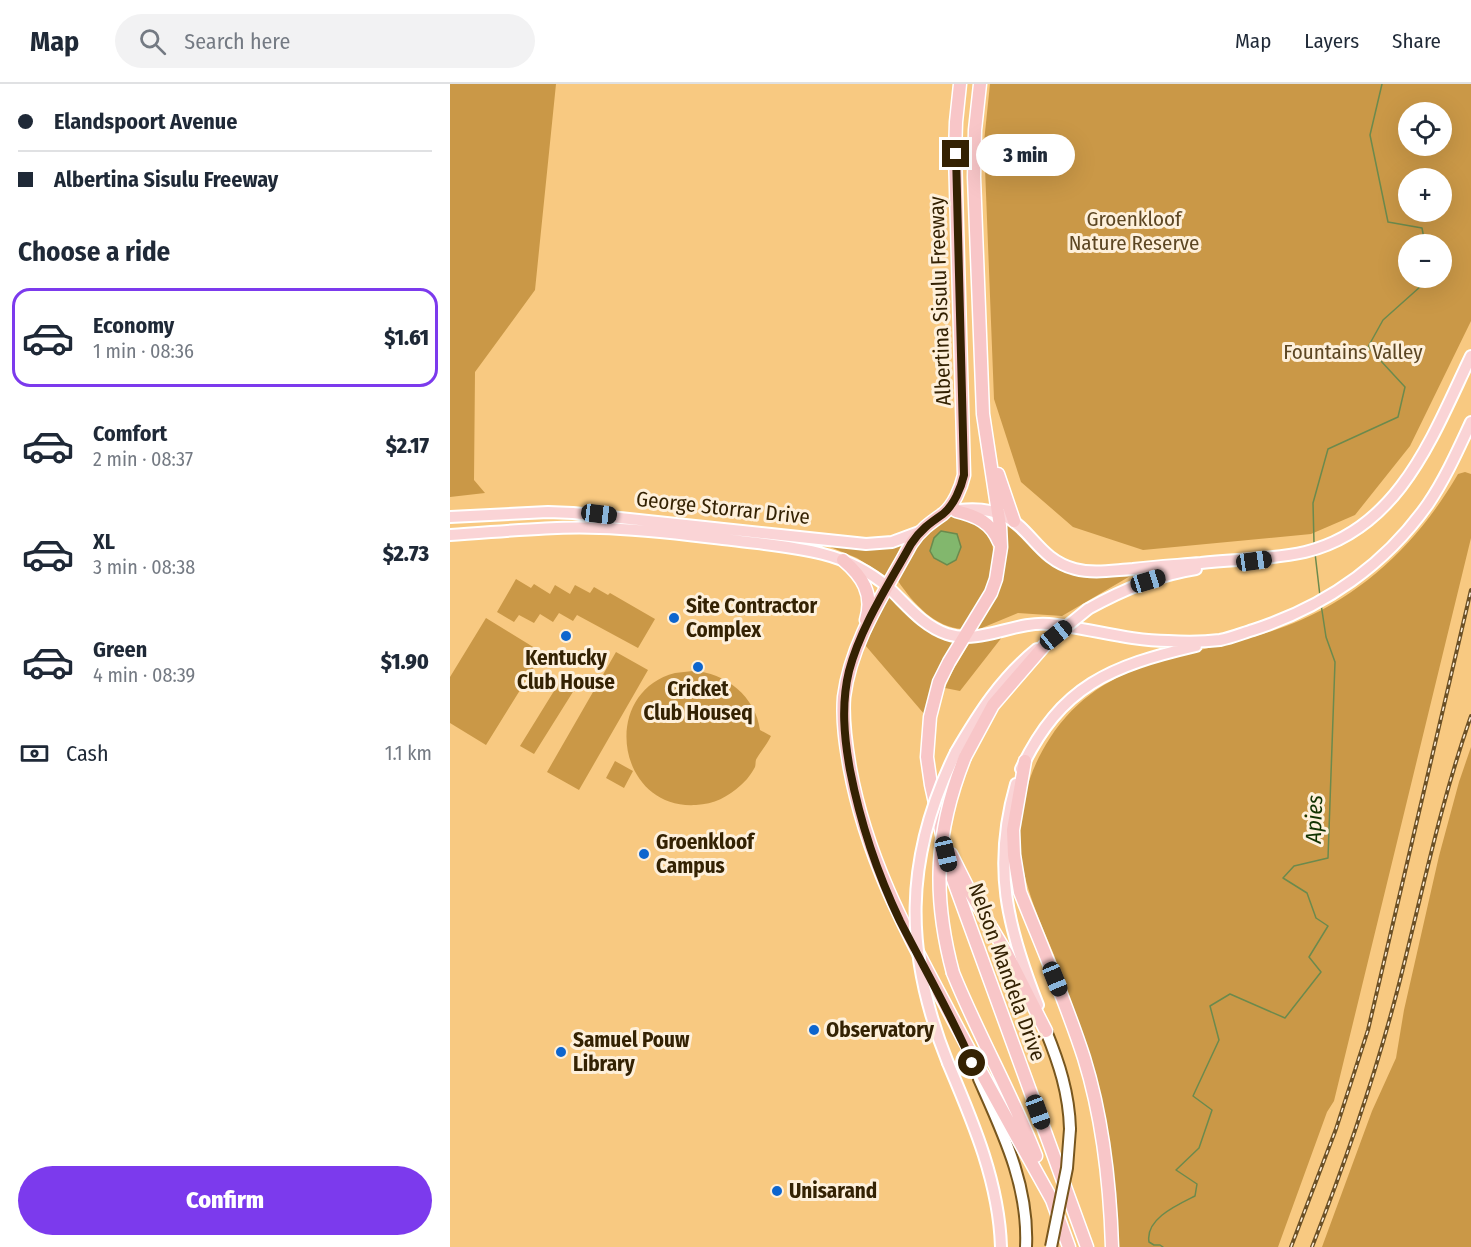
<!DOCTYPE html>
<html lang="en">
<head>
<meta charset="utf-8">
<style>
	body { margin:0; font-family:"Fira Sans Condensed",sans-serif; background:#f2f2f3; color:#1f2937; height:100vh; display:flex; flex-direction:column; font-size:22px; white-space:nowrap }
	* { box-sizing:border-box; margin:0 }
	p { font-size:20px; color:#747a83 }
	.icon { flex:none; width:33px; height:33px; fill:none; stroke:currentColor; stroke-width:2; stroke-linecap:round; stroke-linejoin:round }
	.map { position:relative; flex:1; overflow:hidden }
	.details { display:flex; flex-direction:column; background:#fff; width:450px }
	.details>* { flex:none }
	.guide { display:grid; align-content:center; height:132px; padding:0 18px; background:#fff }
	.controls { position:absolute; left:948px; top:18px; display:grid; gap:12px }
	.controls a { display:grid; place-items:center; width:54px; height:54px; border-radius:50%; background:#fff; box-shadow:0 6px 24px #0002; font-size:30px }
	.end { position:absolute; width:27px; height:27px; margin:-14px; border:8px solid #342203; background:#fff; box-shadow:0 0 0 3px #fff }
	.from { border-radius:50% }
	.bubble { position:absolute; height:42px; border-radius:21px; background:#fff; box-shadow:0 6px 24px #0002; font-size:20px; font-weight:800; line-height:42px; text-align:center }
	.car { position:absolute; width:18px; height:36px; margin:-18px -9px; border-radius:8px; box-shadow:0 0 4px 2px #0007; background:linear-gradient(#222 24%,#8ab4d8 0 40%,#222 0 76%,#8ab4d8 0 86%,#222 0) }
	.guide b { display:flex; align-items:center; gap:21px; height:57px; font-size:22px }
	.guide b+b { border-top:2px solid #e0e1e3 }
	.guide i { width:15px; height:15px; background:#1f2937 }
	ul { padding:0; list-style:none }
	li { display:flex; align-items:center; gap:18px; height:99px; margin:0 12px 9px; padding:0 6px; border:3px solid transparent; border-radius:18px }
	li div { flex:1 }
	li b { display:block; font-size:22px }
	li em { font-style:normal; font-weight:800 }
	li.active { border-color:#7c3aed }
	li>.icon { width:54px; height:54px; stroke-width:1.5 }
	h2 { padding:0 18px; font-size:27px; line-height:72px }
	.pay { display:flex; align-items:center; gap:15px; height:66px; padding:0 18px; font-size:22px }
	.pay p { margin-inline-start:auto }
	.cta { display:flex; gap:12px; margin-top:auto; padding:12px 18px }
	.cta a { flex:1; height:69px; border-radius:36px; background:#7c3aed; color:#fff; font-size:24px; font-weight:800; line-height:69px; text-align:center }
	header { display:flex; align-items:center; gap:36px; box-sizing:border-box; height:84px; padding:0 30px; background:#fff; border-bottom:2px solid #e0e1e3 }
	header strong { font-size:28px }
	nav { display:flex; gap:33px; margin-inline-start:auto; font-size:21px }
	.search { width:420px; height:54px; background:#f2f2f3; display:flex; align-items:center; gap:15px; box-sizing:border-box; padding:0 21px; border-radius:33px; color:#747a83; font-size:22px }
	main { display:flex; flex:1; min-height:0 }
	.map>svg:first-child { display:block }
</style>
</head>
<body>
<header>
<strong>Map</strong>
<div class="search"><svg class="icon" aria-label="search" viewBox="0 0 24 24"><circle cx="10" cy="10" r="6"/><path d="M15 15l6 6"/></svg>Search here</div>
<nav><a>Map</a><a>Layers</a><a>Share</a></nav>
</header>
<main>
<section class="details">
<div class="guide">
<b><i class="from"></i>Elandspoort Avenue</b>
<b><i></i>Albertina Sisulu Freeway</b>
</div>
<h2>Choose a ride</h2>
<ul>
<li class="active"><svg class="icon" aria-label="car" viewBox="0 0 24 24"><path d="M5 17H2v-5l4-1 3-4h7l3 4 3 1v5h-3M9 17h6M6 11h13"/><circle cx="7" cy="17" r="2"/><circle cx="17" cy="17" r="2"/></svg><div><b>Economy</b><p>1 min · 08:36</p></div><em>$1.61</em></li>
<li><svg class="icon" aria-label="car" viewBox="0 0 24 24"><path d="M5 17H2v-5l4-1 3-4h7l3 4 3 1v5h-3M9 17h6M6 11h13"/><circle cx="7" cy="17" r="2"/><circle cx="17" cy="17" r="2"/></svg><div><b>Comfort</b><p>2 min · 08:37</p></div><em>$2.17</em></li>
<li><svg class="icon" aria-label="car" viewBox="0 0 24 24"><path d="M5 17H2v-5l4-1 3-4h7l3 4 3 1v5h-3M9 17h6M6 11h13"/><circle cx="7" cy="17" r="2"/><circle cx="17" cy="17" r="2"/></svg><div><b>XL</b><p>3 min · 08:38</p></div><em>$2.73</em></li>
<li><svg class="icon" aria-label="car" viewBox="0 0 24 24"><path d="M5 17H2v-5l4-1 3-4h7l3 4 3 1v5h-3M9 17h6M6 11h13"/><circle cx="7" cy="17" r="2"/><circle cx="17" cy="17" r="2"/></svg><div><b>Green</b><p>4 min · 08:39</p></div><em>$1.90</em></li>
</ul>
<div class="pay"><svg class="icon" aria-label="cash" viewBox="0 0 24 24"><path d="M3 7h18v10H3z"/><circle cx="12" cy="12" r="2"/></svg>Cash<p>1.1 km</p></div>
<div class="cta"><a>Confirm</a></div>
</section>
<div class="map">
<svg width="1021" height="1163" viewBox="0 0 1021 1163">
	<rect width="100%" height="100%" fill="#f8c981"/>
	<path fill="#ca9847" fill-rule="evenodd" d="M 0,0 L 106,0 L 85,206 L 25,288 L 24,396 L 35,409 L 0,413 Z
		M 540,0 L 1021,0 L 1021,237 L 960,362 L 905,431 L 861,450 L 693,466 L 623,443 L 571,398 L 544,315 L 534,58 ZM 958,28 L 992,28 L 992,62 L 958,62 ZM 958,94 L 992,94 L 992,128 L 958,128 ZM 958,160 L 992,160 L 992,194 L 958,194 Z
		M 1015,388 L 1021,390 L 1021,454 L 884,1017 L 877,1028 L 828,1163 L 669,1163 C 668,1132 666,1101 660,1070 C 656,1046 649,1023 643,1000 C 638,979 634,959 628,939 C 621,916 613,893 604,871 C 588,831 570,796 570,752 C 570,717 581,683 600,654 C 661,562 760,576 851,536 C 919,506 971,454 1008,390 Z
		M 507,429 C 514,431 524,433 529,437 C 549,452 544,484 537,504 C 532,518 521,532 513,545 C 485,544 463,519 448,497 L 456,476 L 484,438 Z
		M 554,432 L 603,479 L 681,487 L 682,491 L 612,532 L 568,529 L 527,546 L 526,544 C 549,502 561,482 554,432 Z
		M 453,457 L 437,493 L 407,474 L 373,460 C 404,463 422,468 453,457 Z
		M 66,495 L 81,504 L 84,500 L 100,510 L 105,501 L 120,510 L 125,501 L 140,509 L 144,503 L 158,511 L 160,509 L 205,535 L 188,564 L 127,531 L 123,537 L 109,529 L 103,538 L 90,530 L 84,539 L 69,531 L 64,538 L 47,528 Z
		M 441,508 L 507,555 L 475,631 L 415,561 Z
		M 36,534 L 93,569 L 36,661 L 0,639 L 0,593 Z
		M 556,548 L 510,607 L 495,604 L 502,588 L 521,556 Z
		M 166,568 L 198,586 L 129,706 L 97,688 Z
		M 243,587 C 275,588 306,613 310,646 L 321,652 C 317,660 310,669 307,674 C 305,676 306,680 305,683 C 302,689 296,697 291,701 C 278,713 264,720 246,721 C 167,726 149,609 225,589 C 231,588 237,588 243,587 Z
		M 112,594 L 126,603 L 84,670 L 70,662 Z
		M 1021,663 L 1021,1163 L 872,1163 L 922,1027 L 946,974 L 954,926 L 989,772 L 1009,698 Z
		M 165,677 L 183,687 L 174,704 L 156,694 Z"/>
	<path fill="#82b76d" stroke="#6b8a4d" stroke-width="1.5" d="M 491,447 L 507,450 L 511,463 L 506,476 L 497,481 L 484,474 L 480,467 L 484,454 Z"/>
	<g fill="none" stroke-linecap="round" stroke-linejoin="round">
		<path stroke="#6b8a4d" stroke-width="1.5" d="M 932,0 L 920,51 L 938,138 L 972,144 L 975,160
			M 864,459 L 863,419 L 878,365 L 948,333 L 955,303 L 918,263 L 933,236 L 980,194
			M 865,469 L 870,512
			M 713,1163 L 710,1161 L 704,1161 L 699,1158 C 695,1135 727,1121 745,1112 L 747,1100 L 726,1086 L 749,1064 L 762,1026 L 743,1012 L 769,956 L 760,922 L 780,910 L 835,934 L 871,888 L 859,873 L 878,842 L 866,834 L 857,809 L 833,794 L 844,782 L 878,774 L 885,578 L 876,553 L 871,520"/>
		<g stroke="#77561e" stroke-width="14">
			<path id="secondary" d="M 596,947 C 609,979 619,1009 620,1045
				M 529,995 C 553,1049 579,1102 576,1163"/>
		</g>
		<g stroke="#fff" stroke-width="14">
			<path id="primary" d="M 509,426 C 581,418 575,472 625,485 C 644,490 664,486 683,485 C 706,482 729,481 751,479 C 786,475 820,476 855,468 C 950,445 983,351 1021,272
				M 0,433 L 98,428 L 123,429 L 416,460 L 442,458 L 469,448
				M 0,451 C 50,448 100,442 150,444 C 194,445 238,451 282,456 C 312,460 343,462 373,470 C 397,476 420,488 439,504 C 457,521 473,542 497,550 C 531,561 564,537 599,540 C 639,544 678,557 718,557 C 736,558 753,558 770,556 C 781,554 793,549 803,546 C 874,523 935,481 978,420 C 995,395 1008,366 1021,338
				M 638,525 C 672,506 707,491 746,485
				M 506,668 C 529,629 551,594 587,565
				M 571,685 C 611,601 661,582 746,562
				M 566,700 C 542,783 557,842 588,921
				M 498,979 C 523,1038 549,1098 551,1163"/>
		</g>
		<g stroke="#fff" stroke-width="15">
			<path id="trunk" d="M 510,0 L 506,38 L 505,70 L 514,391 C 511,404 504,421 493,430 C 480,439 470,446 461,460 C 435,508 401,557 394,613 C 392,637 396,662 400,685 C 416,771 454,844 495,920 C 529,986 566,1051 602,1116 L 619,1163
				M 530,0 L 525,46 L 524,93 L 533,330 L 550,442 L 551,463 L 546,495 L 541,509 L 499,578 L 489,598 L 480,633 L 477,673 L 481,701 L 500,787 L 637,1163
				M 548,390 L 564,437
				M 506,427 C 526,432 541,438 549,458
				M 393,476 C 412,492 424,510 416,536
				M 515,673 L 543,621 L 600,555
				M 575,677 L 563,746 L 564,771 L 570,808 C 592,863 616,918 634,974 C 653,1035 660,1099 662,1163
				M 501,770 L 520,808 L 556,868 L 596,947
				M 503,889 C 528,951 562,1010 586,1072"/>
		</g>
		<use href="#secondary" stroke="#fff" stroke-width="10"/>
		<use href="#primary" stroke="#fad4d6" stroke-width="10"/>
		<use href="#trunk" stroke="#f8c6c8" stroke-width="12"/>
		<g stroke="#6b5026" stroke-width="4">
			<path id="rail" d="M 841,1163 L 886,1045 L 918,946 L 1021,506
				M 862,1163 C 896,1077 926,990 949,900 C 972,810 990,720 1021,632"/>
		</g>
		<use href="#rail" stroke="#fef0db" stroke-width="1.5" stroke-dasharray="4.5" stroke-linecap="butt"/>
		<g stroke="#77561e" stroke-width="14" stroke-linecap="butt">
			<path id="secondary-bridge" d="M 601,1163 L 617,1084 L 620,1045"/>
		</g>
		<g stroke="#fff" stroke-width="14" stroke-linecap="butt">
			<path id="primary-bridge" d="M 606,551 L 638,525
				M 498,979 C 454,870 453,775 506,668"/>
		</g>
		<g stroke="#fff" stroke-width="15" stroke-linecap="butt">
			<path id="trunk-bridge" d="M 503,889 C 482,811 485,748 515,673"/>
		</g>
		<use href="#secondary-bridge" stroke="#fff" stroke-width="10"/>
		<use href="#primary-bridge" stroke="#fad4d6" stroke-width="10"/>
		<use href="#trunk-bridge" stroke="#f8c6c8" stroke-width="12"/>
	</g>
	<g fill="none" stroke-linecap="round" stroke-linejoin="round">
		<path stroke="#342203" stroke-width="8" d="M 506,70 L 514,391 C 511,404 504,421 493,430 C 480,439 470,446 461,460 C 439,500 411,542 399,587 C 391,620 394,653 400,686 C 410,737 427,789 450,837 C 474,884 501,930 522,979"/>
	</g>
	<g fill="#0d65ce" stroke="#fef0db" stroke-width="2">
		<circle cx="224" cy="534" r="6"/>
		<circle cx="116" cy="552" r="6"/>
		<circle cx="248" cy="583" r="6"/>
		<circle cx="194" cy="770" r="6"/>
		<circle cx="364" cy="946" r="6"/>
		<circle cx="111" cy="968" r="6"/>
		<circle cx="327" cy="1107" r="6"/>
	</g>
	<g text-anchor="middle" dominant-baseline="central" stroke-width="6" stroke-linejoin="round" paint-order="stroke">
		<g font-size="21" fill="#5c4623" stroke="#fef0db">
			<text x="684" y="135">Groenkloof<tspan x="684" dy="24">Nature Reserve</tspan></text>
			<text x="903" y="268">Fountains Valley</text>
		</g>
		<g font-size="21" fill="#342203" stroke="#fef0db">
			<text transform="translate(490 217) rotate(-92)">Albertina Sisulu Freeway</text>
			<text transform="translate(273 424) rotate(6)">George Storrar Drive</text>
			<text transform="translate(557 888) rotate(70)">Nelson Mandela Drive</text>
		</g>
		<g font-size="21" font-weight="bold" fill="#342203" stroke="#fef0db" text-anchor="start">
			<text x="236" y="522">Site Contractor<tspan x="236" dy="24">Complex</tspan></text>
			<text x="116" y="574" text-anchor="middle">Kentucky<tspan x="116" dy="24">Club House</tspan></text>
			<text x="248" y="605" text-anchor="middle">Cricket<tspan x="248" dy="24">Club Houseq</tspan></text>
			<text x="206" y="758">Groenkloof<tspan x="206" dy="24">Campus</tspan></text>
			<text x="376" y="946">Observatory</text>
			<text x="123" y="956">Samuel Pouw<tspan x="123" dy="24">Library</tspan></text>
			<text x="339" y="1107">Unisarand</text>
		</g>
		<g font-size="22" font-style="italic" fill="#130" stroke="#fef0db">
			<text transform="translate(864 735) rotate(-88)">Apies</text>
		</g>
	</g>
</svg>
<div class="controls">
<a><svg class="icon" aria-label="locate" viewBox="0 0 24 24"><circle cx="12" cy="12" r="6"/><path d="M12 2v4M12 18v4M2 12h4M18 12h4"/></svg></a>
<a>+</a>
<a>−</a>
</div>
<i class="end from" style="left:522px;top:979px"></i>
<i class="end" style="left:506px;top:70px"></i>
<div class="bubble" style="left:526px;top:50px;width:99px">3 min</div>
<i class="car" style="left:149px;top:430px;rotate:97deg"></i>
<i class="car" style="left:804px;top:477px;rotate:82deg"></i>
<i class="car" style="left:698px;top:497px;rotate:73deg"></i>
<i class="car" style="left:606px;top:551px;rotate:51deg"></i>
<i class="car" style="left:496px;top:770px;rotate:167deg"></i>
<i class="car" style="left:605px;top:895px;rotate:158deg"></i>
<i class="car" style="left:588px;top:1028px;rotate:160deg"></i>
</div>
</main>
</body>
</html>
